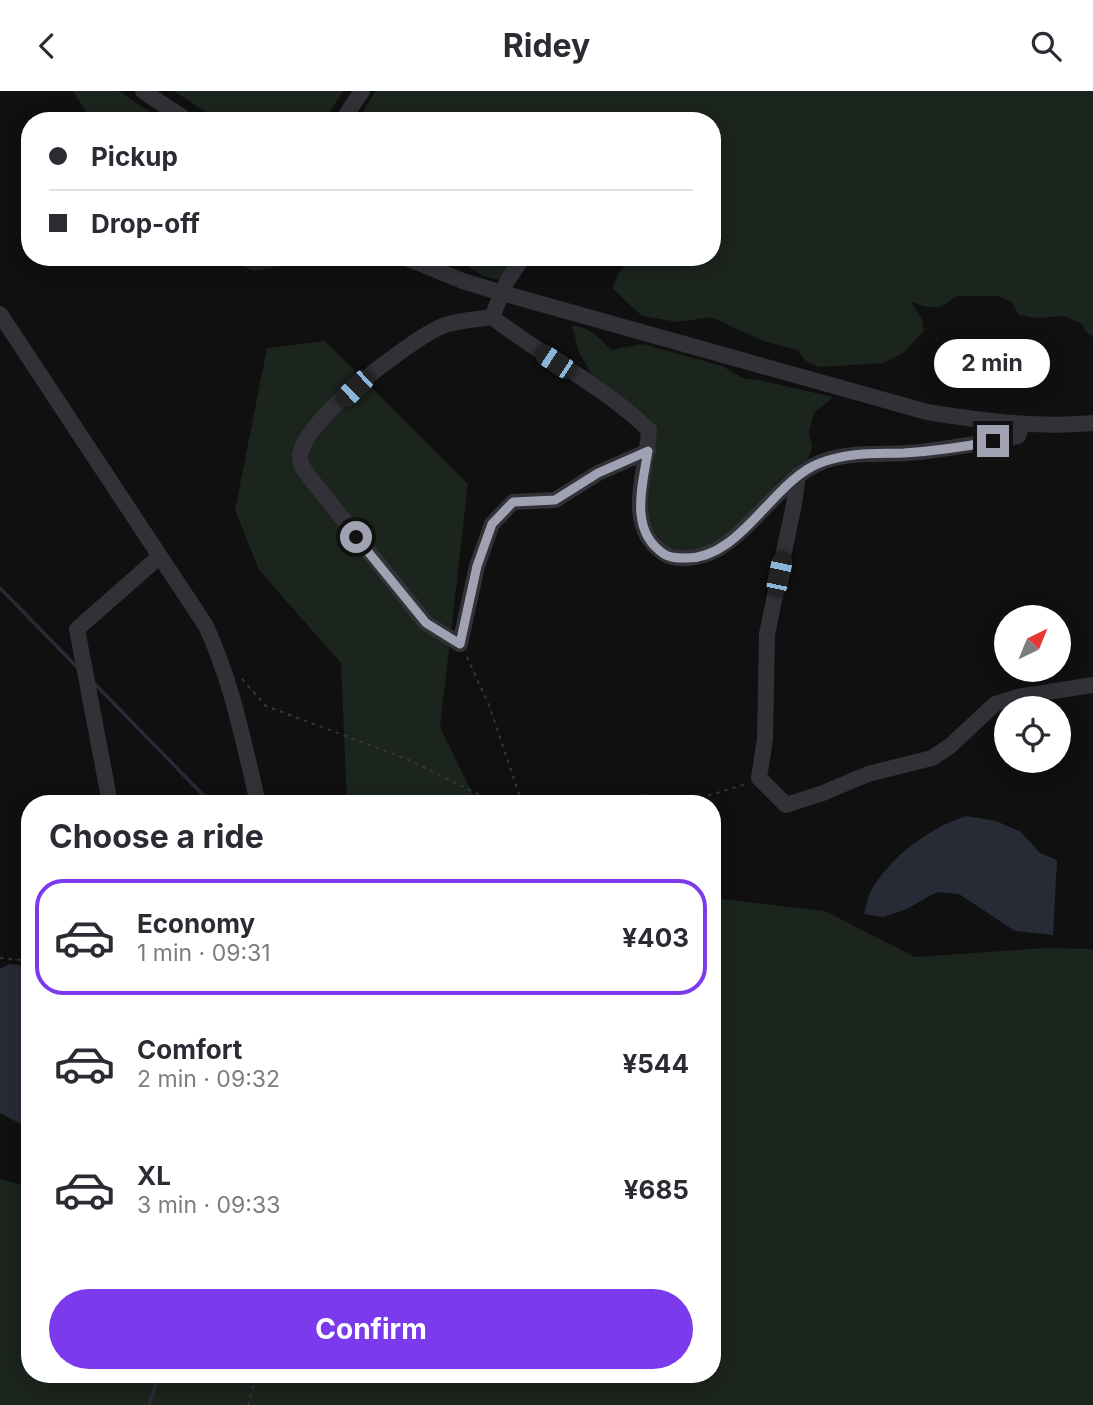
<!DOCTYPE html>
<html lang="en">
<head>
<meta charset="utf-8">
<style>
	body { margin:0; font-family:Inter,sans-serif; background:#f7f7f7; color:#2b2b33; height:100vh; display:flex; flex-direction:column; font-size:26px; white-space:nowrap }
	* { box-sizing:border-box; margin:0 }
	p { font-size:23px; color:#7c7c81 }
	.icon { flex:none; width:38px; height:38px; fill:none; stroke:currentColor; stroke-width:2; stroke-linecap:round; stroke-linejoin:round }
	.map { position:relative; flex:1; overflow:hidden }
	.sheet { position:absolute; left:21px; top:704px; width:700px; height:588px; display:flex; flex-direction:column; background:#fff; border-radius:28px; box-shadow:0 4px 18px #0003 }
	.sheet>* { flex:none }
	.guide { position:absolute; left:21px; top:21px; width:700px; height:154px; border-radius:28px; box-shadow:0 4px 18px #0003; display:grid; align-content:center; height:154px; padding:0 28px; background:#fff }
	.needle { width:46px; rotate:43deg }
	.controls { position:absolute; left:994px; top:514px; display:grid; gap:14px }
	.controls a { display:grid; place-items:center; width:77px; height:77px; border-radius:50%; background:#fff; box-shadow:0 4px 18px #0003; font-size:35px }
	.end { position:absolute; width:32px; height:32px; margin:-16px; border:9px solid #a0a2b3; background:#111; box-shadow:0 0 0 4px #111 }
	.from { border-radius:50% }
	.bubble { position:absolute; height:49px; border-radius:24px; background:#fff; box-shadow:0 4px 18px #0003; font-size:23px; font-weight:700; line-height:49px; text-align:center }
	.car { position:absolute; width:21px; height:42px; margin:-21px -10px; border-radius:9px; box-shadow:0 0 5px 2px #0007; background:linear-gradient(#222 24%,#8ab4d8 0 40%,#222 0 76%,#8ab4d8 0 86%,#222 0) }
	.guide b { display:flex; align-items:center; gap:24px; height:66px; font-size:26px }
	.guide b+b { border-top:2px solid #e1e1e2 }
	.guide i { width:18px; height:18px; background:#2b2b33 }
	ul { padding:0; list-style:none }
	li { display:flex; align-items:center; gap:21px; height:116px; margin:0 14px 10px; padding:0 14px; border:4px solid transparent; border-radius:28px }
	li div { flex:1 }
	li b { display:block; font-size:26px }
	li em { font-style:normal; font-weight:700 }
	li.current { border-color:#7c3aed }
	li>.icon { width:63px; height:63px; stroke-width:1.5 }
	h2 { padding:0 28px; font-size:32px; line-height:84px }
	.button { display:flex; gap:14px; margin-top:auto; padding:14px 28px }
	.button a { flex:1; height:80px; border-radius:42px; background:#7c3aed; color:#fff; font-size:28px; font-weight:700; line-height:80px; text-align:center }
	header { display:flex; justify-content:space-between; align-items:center; height:91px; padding:0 28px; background:#fff; font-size:32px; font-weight:700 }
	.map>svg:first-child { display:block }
</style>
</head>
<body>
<header><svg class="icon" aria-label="back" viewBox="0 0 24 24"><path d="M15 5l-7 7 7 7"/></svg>Ridey<svg class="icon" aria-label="search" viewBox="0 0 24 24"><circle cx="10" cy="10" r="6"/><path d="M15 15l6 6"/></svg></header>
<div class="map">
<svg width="1093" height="1314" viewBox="0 0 1093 1314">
	<rect width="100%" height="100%" fill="#101011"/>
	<path fill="#1c241e" d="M 73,0 L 119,0 L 163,30 L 92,30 Z
		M 174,0 L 343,0 L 324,30 L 220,30 Z
		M 376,0 L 1093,0 L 1093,246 L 1085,240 L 1082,233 L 1064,225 L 1036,227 L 1019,224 L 1012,211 L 997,205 L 957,205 L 941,216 L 927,216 L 911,211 L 922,228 L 924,240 L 903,262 L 883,272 L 819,276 L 806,270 L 797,259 L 763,250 L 711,226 L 677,231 L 642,225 L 612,197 L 619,182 L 628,171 L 626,166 L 712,166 L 712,30 L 357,30 Z
		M 228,166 L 305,166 L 290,174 L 253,180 Z
		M 457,166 L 505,166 C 510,174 507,181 502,188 C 485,190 470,176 457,166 Z
		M 572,234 C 590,237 599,246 611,259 L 643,253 L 722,275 L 742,287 L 759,289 L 833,306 L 823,315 L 814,321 L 809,341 L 812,357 L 808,368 L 779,389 L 739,436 L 704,458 L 672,460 L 662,450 L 648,432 L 647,410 L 655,340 L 647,326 L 593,286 L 579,261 Z
		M 325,250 L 468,393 L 440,636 L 477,712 L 347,712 L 341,572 L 259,479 L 235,419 L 267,257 Z
		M 712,807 L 825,820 L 915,866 L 1047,857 L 1093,858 L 1093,1314 L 0,1314 L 0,1088 L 30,1096 L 30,1283 L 712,1283 Z"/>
	<path fill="#262b36" d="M 966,725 L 996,730 L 1021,741 L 1040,762 L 1057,769 L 1053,844 L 1015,840 L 959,803 L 937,801 L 907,818 L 883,826 L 864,823 C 866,817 867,808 870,802 C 888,767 929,737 966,725 Z
		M 9,873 L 30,875 L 30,1038 L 0,1022 L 0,878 Z"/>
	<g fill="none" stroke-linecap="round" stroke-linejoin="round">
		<path stroke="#262b36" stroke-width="3.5" d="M 0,497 L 77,576
			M 93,591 L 211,712
			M 149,1314 L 159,1283"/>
		<path stroke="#36373e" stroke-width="2" stroke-dasharray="3.5 5" stroke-linecap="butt" d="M 467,566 L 489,614 L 522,712
			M 242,588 L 266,615 L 407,668 L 496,712
			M 608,712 L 639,704 L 694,709 L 746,693
			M 0,867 L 30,870
			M 248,1314 L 257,1283"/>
		<path stroke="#313137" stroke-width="16" d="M 143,0 L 188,30
			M 342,30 L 362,0
			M 404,166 L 463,190 L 502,202 L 927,321 C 983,330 1037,337 1093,332
			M 523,166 L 507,190 L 492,226 C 543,266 603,294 649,339 C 648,362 638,398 640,419 C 642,438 648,452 665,463 C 670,467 674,466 680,467 C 738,471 769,395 817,373 C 845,360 877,364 907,362 C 944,359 981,352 1018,345 L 1022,333
			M 0,223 L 206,535 C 232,591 244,653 258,712
			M 492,226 C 476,229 455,229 440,236 C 407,252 304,328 300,365 C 299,374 306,381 311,388 L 426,532 L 460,553 L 477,475 L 492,433 L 513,411 L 555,409 L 598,382 L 648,360
			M 798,384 L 794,413 L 767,543 L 765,648 L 759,687 L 786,714 L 823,702 L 868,683 L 932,667 L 950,655 L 995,613 L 1017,606 L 1093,594
			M 110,712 L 77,538 L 160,465"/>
	</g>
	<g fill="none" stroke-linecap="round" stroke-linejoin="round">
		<path stroke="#a0a2b3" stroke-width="9" d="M 356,446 L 426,532 L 460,553 L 477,475 L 492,433 L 513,411 L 555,409 L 598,382 L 648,360 C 642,396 629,440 664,463 C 670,467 677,467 684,467 C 740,470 772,390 820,372 C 848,361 875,363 904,362 C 934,360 964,356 993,350"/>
	</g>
</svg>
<div class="controls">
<a><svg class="needle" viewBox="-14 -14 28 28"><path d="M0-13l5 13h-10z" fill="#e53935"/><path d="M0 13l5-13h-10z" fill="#7c7c81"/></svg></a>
<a><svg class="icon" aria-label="locate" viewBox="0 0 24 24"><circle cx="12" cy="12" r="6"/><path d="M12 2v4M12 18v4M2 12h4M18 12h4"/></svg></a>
</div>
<i class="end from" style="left:356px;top:446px"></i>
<i class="end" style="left:993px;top:350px"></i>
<div class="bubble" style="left:934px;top:248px;width:116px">2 min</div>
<i class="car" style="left:555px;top:271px;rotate:303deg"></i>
<i class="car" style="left:355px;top:297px;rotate:226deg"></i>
<i class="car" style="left:779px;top:483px;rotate:12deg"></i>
<div class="guide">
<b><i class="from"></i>Pickup</b>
<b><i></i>Drop-off</b>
</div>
<section class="sheet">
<h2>Choose a ride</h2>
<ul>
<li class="current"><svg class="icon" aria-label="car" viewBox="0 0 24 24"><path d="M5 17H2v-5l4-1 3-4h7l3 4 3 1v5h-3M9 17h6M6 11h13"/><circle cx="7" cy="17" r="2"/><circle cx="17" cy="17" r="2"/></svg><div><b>Economy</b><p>1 min · 09:31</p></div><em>¥403</em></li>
<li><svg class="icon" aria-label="car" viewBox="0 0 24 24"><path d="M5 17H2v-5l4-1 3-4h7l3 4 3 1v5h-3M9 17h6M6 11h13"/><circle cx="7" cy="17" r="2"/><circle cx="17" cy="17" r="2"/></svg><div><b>Comfort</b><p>2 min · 09:32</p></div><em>¥544</em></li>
<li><svg class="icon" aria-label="car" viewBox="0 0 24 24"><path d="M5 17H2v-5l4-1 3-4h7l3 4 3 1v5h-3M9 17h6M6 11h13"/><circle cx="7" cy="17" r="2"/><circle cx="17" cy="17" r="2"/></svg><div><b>XL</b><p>3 min · 09:33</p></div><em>¥685</em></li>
</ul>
<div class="button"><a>Confirm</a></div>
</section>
</div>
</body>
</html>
